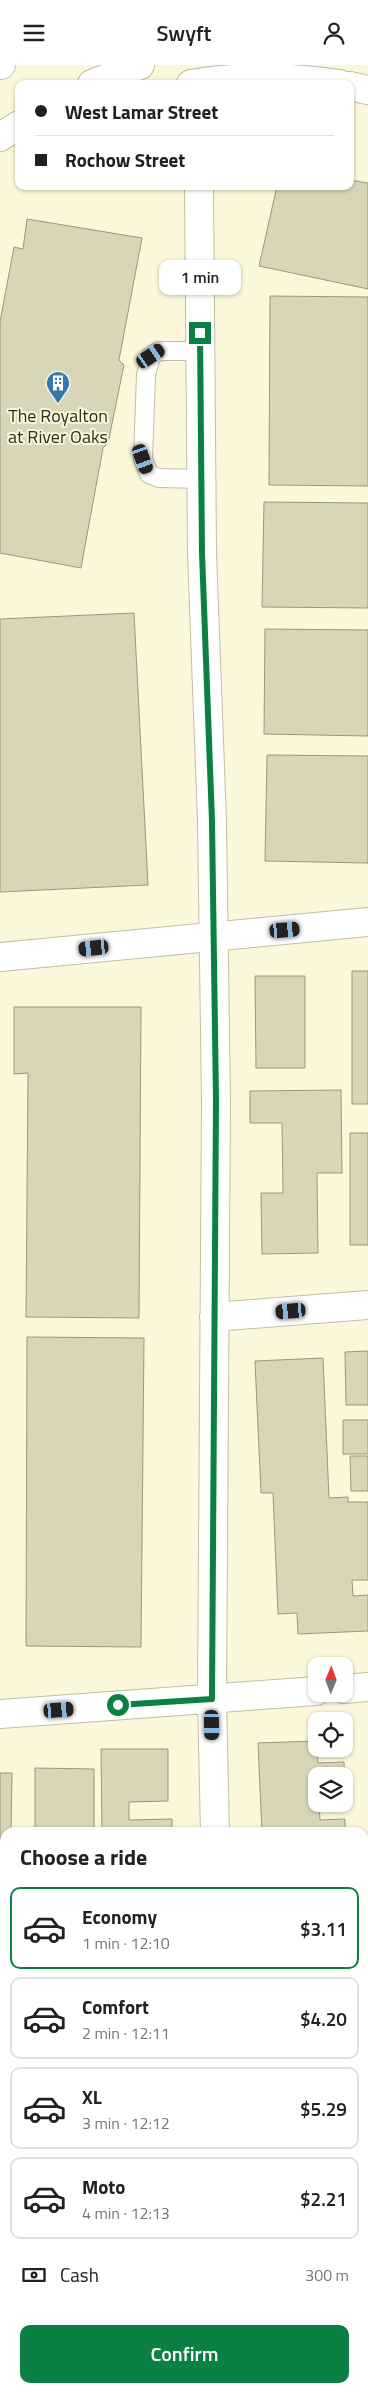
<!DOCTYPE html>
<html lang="en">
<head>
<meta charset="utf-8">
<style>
	body { margin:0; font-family:"Titillium Web",sans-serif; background:#f2f2f2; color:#202124; height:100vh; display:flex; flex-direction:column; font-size:19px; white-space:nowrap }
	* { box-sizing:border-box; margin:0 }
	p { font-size:16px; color:#757577 }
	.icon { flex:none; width:28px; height:28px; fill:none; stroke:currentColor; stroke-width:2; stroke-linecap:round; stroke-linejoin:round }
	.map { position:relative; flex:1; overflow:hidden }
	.sheet { position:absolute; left:0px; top:1762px; width:369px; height:566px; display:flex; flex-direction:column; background:#fff; border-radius:15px 15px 0 0; box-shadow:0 1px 4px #0004 }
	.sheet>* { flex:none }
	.top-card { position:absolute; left:15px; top:15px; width:339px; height:110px; border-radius:10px; box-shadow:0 1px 4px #0004; display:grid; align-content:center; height:110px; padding:0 20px; background:#fff }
	.needle { width:32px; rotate:1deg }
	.tools { position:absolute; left:308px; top:1592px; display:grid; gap:10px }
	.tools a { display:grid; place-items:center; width:45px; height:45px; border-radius:10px; background:#fff; box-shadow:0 1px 4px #0004; font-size:25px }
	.end { position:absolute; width:22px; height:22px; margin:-11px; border:6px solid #0b8043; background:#fff; box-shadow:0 0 0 2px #fff }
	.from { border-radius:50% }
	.bubble { position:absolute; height:35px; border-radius:10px; background:#fff; box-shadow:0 1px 4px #0004; font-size:16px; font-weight:600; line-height:35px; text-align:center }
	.car { position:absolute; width:15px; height:30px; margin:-15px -8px; border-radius:6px; box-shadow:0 0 4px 1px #0007; background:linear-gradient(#222 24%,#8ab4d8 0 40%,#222 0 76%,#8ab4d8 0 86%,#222 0) }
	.top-card b { display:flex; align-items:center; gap:18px; height:48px; font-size:19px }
	.top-card b+b { border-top:1px solid #e0e0e0 }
	.top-card i { width:12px; height:12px; background:#202124 }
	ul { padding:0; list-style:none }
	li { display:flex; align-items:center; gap:15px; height:82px; margin:0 10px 8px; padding:0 10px; border:2px solid #e0e0e0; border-radius:10px }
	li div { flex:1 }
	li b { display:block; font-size:19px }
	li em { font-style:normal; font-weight:600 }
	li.active { border-color:#0b8043 }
	li>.icon { width:45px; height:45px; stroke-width:1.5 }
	h2 { padding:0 20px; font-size:22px; line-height:60px }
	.pay { display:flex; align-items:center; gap:12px; height:55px; padding:0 20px; font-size:19px }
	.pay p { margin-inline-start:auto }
	.button { display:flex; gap:10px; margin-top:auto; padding:10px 20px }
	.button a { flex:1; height:58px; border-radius:10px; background:#0b8043; color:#fff; font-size:20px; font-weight:600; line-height:58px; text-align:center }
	header { display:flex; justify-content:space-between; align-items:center; height:65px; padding:0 20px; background:#fff; font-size:22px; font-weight:600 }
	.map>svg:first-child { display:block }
</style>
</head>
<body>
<header><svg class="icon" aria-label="menu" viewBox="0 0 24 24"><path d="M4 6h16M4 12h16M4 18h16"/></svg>Swyft<svg class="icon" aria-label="person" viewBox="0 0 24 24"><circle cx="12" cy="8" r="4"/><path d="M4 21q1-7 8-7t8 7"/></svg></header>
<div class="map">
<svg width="368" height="2328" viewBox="0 0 368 2328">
	<rect width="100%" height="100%" fill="#faf7da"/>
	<path fill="#d8d5b9" stroke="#9a977c" d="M 350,115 L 368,118 L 368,224 L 259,201 L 277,121 L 350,121 Z
		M 27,154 L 142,173 L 119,295 L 124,300 L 108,378 L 103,383 L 81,503 L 0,488 L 0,257 L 14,182 L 23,184 Z
		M 270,231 L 368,232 L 368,421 L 269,420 Z
		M 264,437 L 368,438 L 368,543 L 262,542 Z
		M 134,548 L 148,820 L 0,827 L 0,554 Z
		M 265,564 L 368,565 L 368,671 L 264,669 Z
		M 267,690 L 368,691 L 368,798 L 265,796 Z
		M 352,906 L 368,906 L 368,1039 L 352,1039 Z
		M 255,911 L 305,911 L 305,1003 L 256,1003 Z
		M 14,942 L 141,942 L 139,1253 L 26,1252 L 28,1008 L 14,1009 Z
		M 341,1025 L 342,1108 L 317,1108 L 318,1188 L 262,1189 L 261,1128 L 283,1128 L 282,1058 L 250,1058 L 250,1026 Z
		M 350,1068 L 368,1068 L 368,1180 L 350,1180 Z
		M 27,1272 L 144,1273 L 141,1582 L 26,1581 Z
		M 368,1286 L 368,1340 L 346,1340 L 345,1287 Z
		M 323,1293 L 329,1433 L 348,1432 L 348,1437 L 368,1437 L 368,1515 L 352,1515 L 353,1531 L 368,1530 L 368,1566 L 298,1569 L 297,1548 L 278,1549 L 273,1428 L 261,1428 L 255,1296 Z
		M 343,1355 L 368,1355 L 368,1389 L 343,1389 Z
		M 350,1391 L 368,1391 L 368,1426 L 351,1426 Z
		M 316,1676 L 318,1698 L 344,1697 L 346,1738 L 344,1738 L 344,1711 L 316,1711 L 316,1739 L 321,1739 L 319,1739 L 320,1755 L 345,1754 L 345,1768 L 262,1768 L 258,1678 Z
		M 101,1684 L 168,1684 L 168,1736 L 129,1737 L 129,1755 L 172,1754 L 172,1768 L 102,1768 Z
		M 35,1703 L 94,1704 L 94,1768 L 35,1768 Z
		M 0,1708 L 12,1708 L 11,1768 L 5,1768 L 5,1837 L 0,1837 Z
		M 364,1791 L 368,1791 L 368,1944 L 364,1945 Z
		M 0,1850 L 5,1850 L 5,1895 L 0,1895 Z
		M 0,1928 L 5,1928 L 5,1982 L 0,1982 Z
		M 368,2062 L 368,2328 L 267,2328 L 267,2324 L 364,2324 L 364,2063 Z
		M 0,2091 L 5,2091 L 5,2181 L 0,2181 Z
		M 0,2207 L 5,2207 L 5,2324 L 14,2324 L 14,2328 L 0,2328 Z
		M 29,2324 L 166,2324 L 167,2328 L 29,2328 Z"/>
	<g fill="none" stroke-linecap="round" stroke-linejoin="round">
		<g stroke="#c1bea3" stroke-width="20">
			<path id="lane" d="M 201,286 L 159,286 L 151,291 L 146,310 L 143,394 L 149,409 L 159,413 L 201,414"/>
		</g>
		<g stroke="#c1bea3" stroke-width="30">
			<path id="street" d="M 199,121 L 202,488 L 212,756 L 216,1036 L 212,1633 L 215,1768
				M 214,1252 L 368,1240
				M 344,1624 L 368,1622
				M 0,1649 L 316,1626
				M 220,2328 L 220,2324"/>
		</g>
		<g stroke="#c1bea3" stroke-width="30">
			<path id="secondary" d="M 191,19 C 241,10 290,12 340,19
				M 350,21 L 368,25
				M 0,892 L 368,857
				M 364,2000 L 368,2000
				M 0,2031 L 5,2031"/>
		</g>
		<g stroke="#c1bea3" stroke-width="30">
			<path id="primary" d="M 0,0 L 1,0
				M 92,19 L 140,0
				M 0,72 L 19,60"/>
		</g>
		<use href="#lane" stroke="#fff" stroke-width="18"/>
		<use href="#street" stroke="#fff" stroke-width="28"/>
		<use href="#secondary" stroke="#fff" stroke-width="28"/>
		<use href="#primary" stroke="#fff" stroke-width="28"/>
	</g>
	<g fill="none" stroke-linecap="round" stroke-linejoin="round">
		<path stroke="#0b8043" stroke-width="6" d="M 118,1640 L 212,1634 L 216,1036 L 212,756 L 202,488 L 200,268"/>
	</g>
	<defs>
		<g id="building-pin" transform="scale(1.25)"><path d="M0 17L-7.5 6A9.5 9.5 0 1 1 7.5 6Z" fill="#3378ad" stroke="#faf7da"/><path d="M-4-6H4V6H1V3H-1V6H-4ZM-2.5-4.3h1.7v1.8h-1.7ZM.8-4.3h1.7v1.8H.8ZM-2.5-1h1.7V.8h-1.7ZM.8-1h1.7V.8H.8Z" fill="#fff"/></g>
	</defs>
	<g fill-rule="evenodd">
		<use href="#building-pin" x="58" y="318"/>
	</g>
	<g text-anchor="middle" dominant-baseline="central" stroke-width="4" stroke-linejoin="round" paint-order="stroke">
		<g font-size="18" fill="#2e2d22" stroke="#faf7da">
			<text x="58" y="350">The Royalton<tspan x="58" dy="21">at River Oaks</tspan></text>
		</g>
	</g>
</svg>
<div class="tools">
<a><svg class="needle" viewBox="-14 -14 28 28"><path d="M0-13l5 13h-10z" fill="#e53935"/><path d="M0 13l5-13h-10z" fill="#757577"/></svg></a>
<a><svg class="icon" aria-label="locate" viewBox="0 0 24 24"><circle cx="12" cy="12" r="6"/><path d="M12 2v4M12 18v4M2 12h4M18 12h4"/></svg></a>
<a><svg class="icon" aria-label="layers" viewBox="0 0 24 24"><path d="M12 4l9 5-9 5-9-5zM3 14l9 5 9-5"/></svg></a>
</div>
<i class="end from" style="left:118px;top:1640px"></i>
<i class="end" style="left:200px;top:268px"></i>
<div class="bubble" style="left:159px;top:195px;width:82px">1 min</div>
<i class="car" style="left:151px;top:291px;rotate:56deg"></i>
<i class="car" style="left:143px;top:394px;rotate:160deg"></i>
<i class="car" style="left:285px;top:865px;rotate:85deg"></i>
<i class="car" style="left:94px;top:883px;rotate:264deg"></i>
<i class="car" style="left:291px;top:1246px;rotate:265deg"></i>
<i class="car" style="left:59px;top:1645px;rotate:86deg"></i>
<i class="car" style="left:212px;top:1660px;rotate:179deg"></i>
<div class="top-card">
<b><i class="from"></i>West Lamar Street</b>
<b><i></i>Rochow Street</b>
</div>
<section class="sheet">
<h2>Choose a ride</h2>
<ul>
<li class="active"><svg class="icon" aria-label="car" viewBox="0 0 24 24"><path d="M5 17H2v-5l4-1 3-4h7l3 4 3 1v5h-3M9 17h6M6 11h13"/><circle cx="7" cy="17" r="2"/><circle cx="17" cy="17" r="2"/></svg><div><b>Economy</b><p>1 min · 12:10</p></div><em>$3.11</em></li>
<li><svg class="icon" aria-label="car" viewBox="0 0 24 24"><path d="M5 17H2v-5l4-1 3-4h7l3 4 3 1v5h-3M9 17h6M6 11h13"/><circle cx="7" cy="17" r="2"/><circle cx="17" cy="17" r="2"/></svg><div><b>Comfort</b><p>2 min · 12:11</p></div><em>$4.20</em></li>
<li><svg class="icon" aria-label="car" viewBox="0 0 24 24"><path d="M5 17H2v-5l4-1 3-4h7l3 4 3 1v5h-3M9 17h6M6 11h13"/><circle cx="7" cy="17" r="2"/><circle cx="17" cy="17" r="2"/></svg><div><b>XL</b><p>3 min · 12:12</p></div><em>$5.29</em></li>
<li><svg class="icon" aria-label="car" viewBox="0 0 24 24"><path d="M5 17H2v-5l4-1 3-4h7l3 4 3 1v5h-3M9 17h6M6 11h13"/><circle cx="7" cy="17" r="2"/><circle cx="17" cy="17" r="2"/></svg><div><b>Moto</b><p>4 min · 12:13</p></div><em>$2.21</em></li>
</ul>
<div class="pay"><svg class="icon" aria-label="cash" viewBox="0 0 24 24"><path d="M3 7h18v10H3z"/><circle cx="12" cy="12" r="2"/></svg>Cash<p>300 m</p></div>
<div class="button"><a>Confirm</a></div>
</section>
</div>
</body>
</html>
